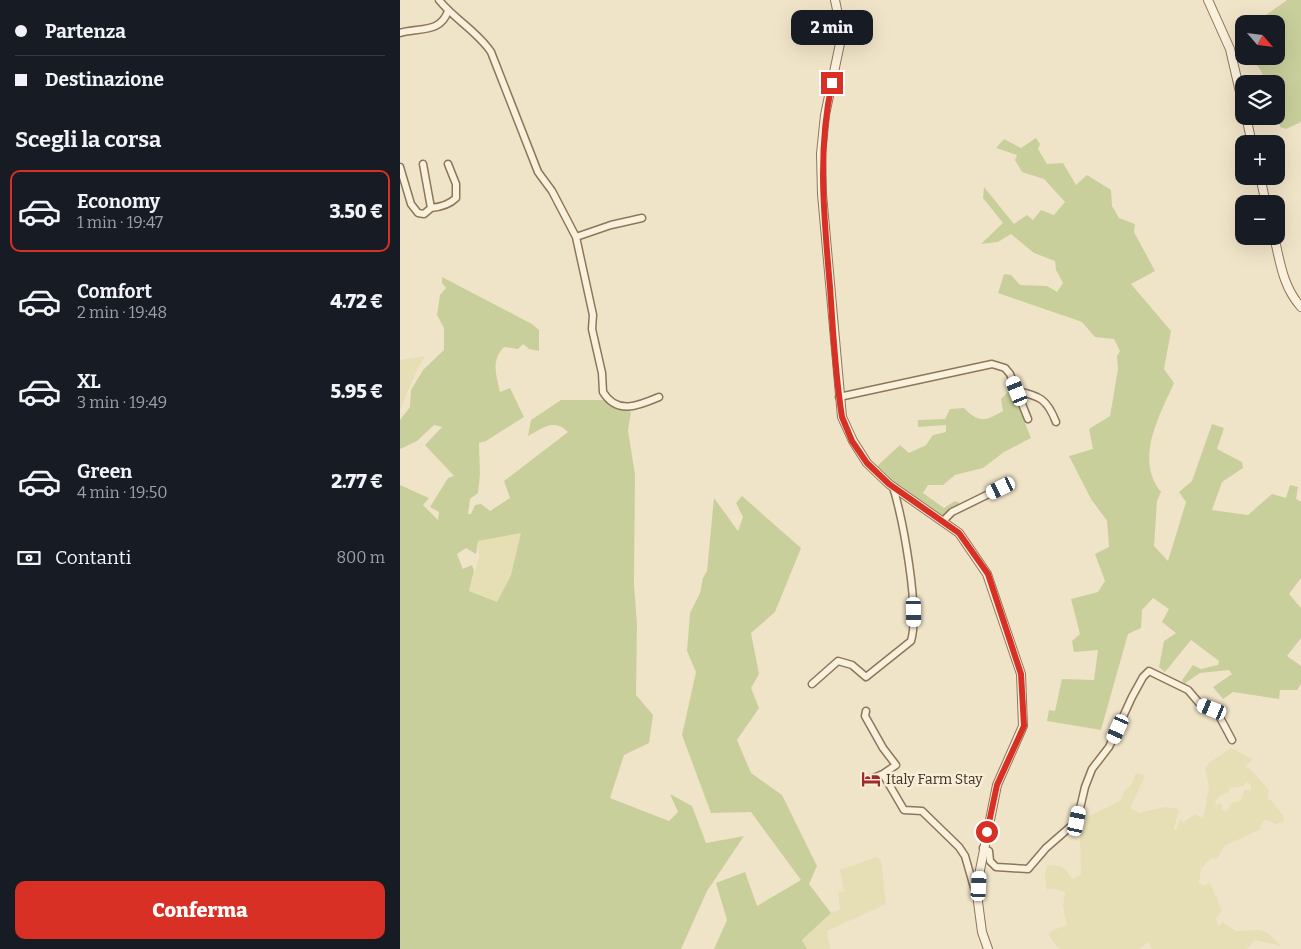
<!DOCTYPE html>
<html lang="it">
<head>
<meta charset="utf-8">
<style>
	body { margin:0; font-family:Bitter,serif; background:#242831; color:#f1f3f6; height:100vh; display:flex; flex-direction:column; font-size:19px; white-space:nowrap }
	* { box-sizing:border-box; margin:0 }
	p { font-size:16px; color:#9ea1a6 }
	.icon { flex:none; width:28px; height:28px; fill:none; stroke:currentColor; stroke-width:2; stroke-linecap:round; stroke-linejoin:round }
	.map { position:relative; flex:1; overflow:hidden }
	.side { display:flex; flex-direction:column; background:#171b24; width:400px }
	.side>* { flex:none }
	.guide { display:grid; align-content:center; height:110px; padding:0 15px; background:#171b24 }
	.needle { width:32px; rotate:118deg }
	.tools { position:absolute; left:835px; top:15px; display:grid; gap:10px }
	.tools a { display:grid; place-items:center; width:50px; height:50px; border-radius:10px; background:#171b24; box-shadow:0 5px 20px #0002; font-size:25px }
	.end { position:absolute; width:22px; height:22px; margin:-11px; border:6px solid #d93025; background:#fff; box-shadow:0 0 0 2px #fff }
	.from { border-radius:50% }
	.bubble { position:absolute; height:35px; border-radius:10px; background:#171b24; box-shadow:0 5px 20px #0002; font-size:16px; font-weight:800; line-height:35px; text-align:center }
	.car { position:absolute; width:15px; height:30px; margin:-15px -8px; border-radius:6px; box-shadow:0 0 4px 1px #0007; background:linear-gradient(#fff 24%,#345 0 40%,#fff 0 76%,#345 0 86%,#fff 0) }
	.guide b { display:flex; align-items:center; gap:18px; height:48px; font-size:19px }
	.guide b+b { border-top:1px solid #363941 }
	.guide i { width:12px; height:12px; background:#f1f3f6 }
	ul { padding:0; list-style:none }
	li { display:flex; align-items:center; gap:15px; height:82px; margin:0 10px 8px; padding:0 5px; border:2px solid transparent; border-radius:10px }
	li div { flex:1 }
	li b { display:block; font-size:19px }
	li em { font-style:normal; font-weight:800 }
	li.on { border-color:#d93025 }
	li>.icon { width:45px; height:45px; stroke-width:1.5 }
	h2 { padding:0 15px; font-size:22px; line-height:60px }
	.pay { display:flex; align-items:center; gap:12px; height:55px; padding:0 15px; font-size:19px }
	.pay p { margin-inline-start:auto }
	.cta { display:flex; gap:10px; margin-top:auto; padding:10px 15px }
	.cta a { flex:1; height:58px; border-radius:10px; background:#d93025; color:#fff; font-size:20px; font-weight:800; line-height:58px; text-align:center }
	main { display:flex; flex:1; min-height:0 }
	.map>svg:first-child { display:block }
</style>
</head>
<body>
<main>
<section class="side">
<div class="guide">
<b><i class="from"></i>Partenza</b>
<b><i></i>Destinazione</b>
</div>
<h2>Scegli la corsa</h2>
<ul>
<li class="on"><svg class="icon" aria-label="car" viewBox="0 0 24 24"><path d="M5 17H2v-5l4-1 3-4h7l3 4 3 1v5h-3M9 17h6M6 11h13"/><circle cx="7" cy="17" r="2"/><circle cx="17" cy="17" r="2"/></svg><div><b>Economy</b><p>1 min · 19:47</p></div><em>3.50 €</em></li>
<li><svg class="icon" aria-label="car" viewBox="0 0 24 24"><path d="M5 17H2v-5l4-1 3-4h7l3 4 3 1v5h-3M9 17h6M6 11h13"/><circle cx="7" cy="17" r="2"/><circle cx="17" cy="17" r="2"/></svg><div><b>Comfort</b><p>2 min · 19:48</p></div><em>4.72 €</em></li>
<li><svg class="icon" aria-label="car" viewBox="0 0 24 24"><path d="M5 17H2v-5l4-1 3-4h7l3 4 3 1v5h-3M9 17h6M6 11h13"/><circle cx="7" cy="17" r="2"/><circle cx="17" cy="17" r="2"/></svg><div><b>XL</b><p>3 min · 19:49</p></div><em>5.95 €</em></li>
<li><svg class="icon" aria-label="car" viewBox="0 0 24 24"><path d="M5 17H2v-5l4-1 3-4h7l3 4 3 1v5h-3M9 17h6M6 11h13"/><circle cx="7" cy="17" r="2"/><circle cx="17" cy="17" r="2"/></svg><div><b>Green</b><p>4 min · 19:50</p></div><em>2.77 €</em></li>
</ul>
<div class="pay"><svg class="icon" aria-label="cash" viewBox="0 0 24 24"><path d="M3 7h18v10H3z"/><circle cx="12" cy="12" r="2"/></svg>Contanti<p>800 m</p></div>
<div class="cta"><a>Conferma</a></div>
</section>
<div class="map">
<svg width="901" height="949" viewBox="0 0 901 949">
	<rect width="100%" height="100%" fill="#f0e4c8"/>
	<path fill="#e6deb5" fill-rule="evenodd" d="M 25,356 L 17,370 L 0,410 L 0,360 Z
		M 122,532 L 111,575 L 97,602 L 69,591 L 79,557 L 78,541 Z
		M 831,748 L 853,759 L 845,767 L 850,769 L 869,790 L 867,799 L 871,800 L 884,817 L 883,822 L 875,824 L 865,819 L 859,830 L 824,846 L 818,858 L 811,859 L 801,868 L 799,883 L 803,886 L 810,883 L 822,910 L 816,918 L 818,927 L 822,922 L 836,931 L 860,930 L 868,933 L 881,946 L 855,940 L 847,949 L 752,949 L 749,941 L 740,949 L 659,949 L 649,935 L 651,931 L 667,925 L 663,906 L 665,892 L 655,889 L 647,890 L 645,874 L 647,865 L 660,866 L 666,870 L 672,879 L 681,874 L 680,837 L 687,817 L 721,800 L 724,791 L 731,785 L 736,773 L 745,776 L 730,808 L 739,813 L 765,807 L 779,809 L 774,829 L 776,830 L 780,819 L 784,822 L 795,814 L 803,819 L 809,787 L 805,769 L 809,763 ZM 846,782 L 851,784 L 851,790 L 844,790 L 841,800 L 832,803 L 826,812 L 822,810 L 822,805 L 818,803 L 816,805 L 815,802 L 819,796 L 828,793 L 830,788 L 844,786 Z
		M 476,857 L 481,860 L 486,904 L 427,931 L 430,949 L 407,949 L 402,940 L 431,913 L 440,909 L 438,892 L 444,891 L 440,870 Z"/>
	<path fill="#c9cf9b" fill-rule="evenodd" d="M 887,0 L 901,0 L 901,122 L 886,129 L 880,127 L 876,105 L 876,84 L 868,84 L 858,66 L 849,60 L 849,56 L 876,56 L 876,24 L 855,23 Z
		M 636,138 L 640,144 L 638,149 L 647,164 L 663,163 L 676,185 L 687,175 L 711,190 L 712,206 L 719,218 L 735,224 L 734,232 L 755,271 L 731,284 L 771,331 L 764,369 L 774,383 C 760,415 734,459 761,492 L 757,501 L 754,546 L 768,561 L 786,502 L 779,492 L 792,481 L 812,424 L 824,428 L 817,449 L 842,462 L 843,468 L 822,482 L 812,510 L 848,515 L 872,494 L 886,498 L 890,485 L 898,487 L 896,499 L 901,502 L 901,578 L 889,594 L 901,608 L 901,638 L 887,656 L 901,666 L 901,684 L 897,690 L 880,690 L 879,699 L 833,692 L 823,699 L 813,687 L 832,674 L 829,670 L 800,673 L 784,684 L 782,680 L 793,665 L 801,669 L 818,665 L 819,661 L 791,640 L 765,672 L 759,667 L 764,641 L 776,633 L 762,622 L 769,609 L 753,598 L 742,610 L 741,628 L 728,634 L 701,730 L 647,721 L 649,710 L 655,711 L 662,679 L 694,680 L 698,650 L 674,652 L 672,641 L 680,634 L 671,599 L 698,592 L 705,581 L 695,554 L 709,547 L 707,521 L 691,499 L 669,456 L 693,449 L 689,429 L 710,416 L 718,369 L 717,356 L 720,351 L 714,339 L 695,337 L 682,322 L 598,293 L 604,274 L 611,275 L 620,285 L 647,286 L 657,292 L 663,283 L 656,270 L 655,261 L 634,253 L 611,234 L 598,242 L 581,244 L 603,223 L 583,198 L 584,187 L 614,224 L 627,215 L 633,220 L 641,210 L 654,215 L 665,202 L 644,179 L 622,172 L 615,160 L 617,155 L 596,148 L 604,139 L 621,148 Z
		M 42,277 L 132,324 L 139,330 L 139,351 L 129,349 L 123,344 L 118,349 L 104,347 C 91,361 96,374 100,392 L 110,388 L 124,417 L 86,441 L 79,443 L 80,475 L 78,493 L 70,499 L 68,514 L 71,514 L 75,505 L 81,504 L 90,511 L 110,498 L 104,481 L 168,432 C 154,418 143,428 128,436 L 131,420 L 161,400 L 203,400 L 231,412 L 228,430 L 235,475 L 234,584 L 237,625 L 236,695 L 253,715 L 249,743 L 224,755 L 210,798 L 269,821 L 278,812 L 270,794 L 292,806 L 306,843 L 344,836 L 307,891 L 281,949 L 0,949 L 0,485 L 29,498 L 23,505 L 38,520 L 39,512 L 30,507 L 48,478 L 54,476 L 25,445 L 42,427 L 34,425 L 17,441 L 0,449 L 0,420 L 10,407 L 11,390 L 23,370 L 44,350 L 44,328 L 37,315 L 40,295 L 46,288 L 42,283 ZM 121,533 L 111,575 L 97,602 L 69,591 L 74,571 L 72,565 L 63,569 L 57,554 L 66,548 L 76,554 L 78,541 Z
		M 611,389 L 631,438 L 604,452 L 583,468 L 555,475 L 543,485 L 528,485 L 523,493 L 544,508 L 555,501 L 560,503 L 542,517 L 493,482 L 476,467 L 500,445 L 509,453 L 526,445 L 533,435 L 546,432 L 546,425 L 518,427 L 518,420 L 545,419 L 550,409 L 564,408 C 580,424 585,421 603,411 L 601,399 Z
		M 342,496 L 401,548 L 375,612 L 351,633 L 359,674 L 351,688 L 359,708 L 337,740 L 351,773 L 382,795 L 417,866 L 409,884 L 431,913 L 402,940 L 407,949 L 314,949 L 327,920 L 316,883 L 345,872 L 357,906 L 401,880 L 351,812 L 311,813 L 282,735 L 296,672 L 287,651 L 290,613 L 300,593 L 303,578 L 307,571 L 314,498 L 338,531 L 343,517 L 336,503 Z"/>
	<g fill="none" stroke-linecap="round" stroke-linejoin="round">
		<g stroke="#8d765c" stroke-width="9">
			<path id="minor" d="M 39,0 C 54,19 77,31 91,52 L 138,172 L 152,191 L 176,237 L 193,315 L 192,329 L 202,373 L 203,392 C 217,415 238,406 259,397
				M 0,33 C 19,27 40,34 48,11
				M 23,164 L 31,208
				M 0,167 L 11,204 L 18,213 L 24,214 L 31,208 C 41,207 49,205 56,198 L 56,184 L 48,164
				M 176,237 L 211,225 L 242,218
				M 617,391 C 640,396 647,399 656,422
				M 439,397 L 592,364 L 605,368 L 610,374 L 628,419
				M 543,521 L 552,512 L 601,488
				M 412,684 L 438,661 L 452,665 L 466,677 L 511,641 C 520,610 503,520 493,487
				M 466,711 L 465,716 L 483,748 L 496,765 L 483,774 L 504,810 L 522,811 L 559,847 L 565,856 L 577,898
				M 471,779 L 483,774
				M 583,848 L 589,851 L 590,861 L 596,867 L 628,869 L 646,848 L 677,821 L 685,787 L 692,769 L 709,747 L 732,697 L 743,677 L 749,671 L 788,690 L 800,704 L 816,710 L 832,740"/>
		</g>
		<g stroke="#8d765c" stroke-width="10">
			<path id="tertiary" d="M 435,0 L 442,34 L 425,115 L 421,154 L 422,194 L 442,417 L 453,441 L 467,463 L 489,484 L 559,533 L 587,574 L 621,674 L 623,726 L 597,785 L 580,870 L 578,902 L 582,932 L 588,949
				M 808,0 L 830,49 L 844,109
				M 846,116 L 852,144
				M 860,176 L 866,204
				M 874,236 C 880,262 883,287 901,307"/>
		</g>
		<use href="#minor" stroke="#faf1dc" stroke-width="6"/>
		<use href="#tertiary" stroke="#faf1dc" stroke-width="8"/>
	</g>
	<g fill="none" stroke-linecap="round" stroke-linejoin="round">
		<path stroke="#d93025" stroke-width="6" d="M 432,83 C 417,152 424,217 430,287 C 433,330 435,374 442,417 L 452,441 L 467,463 L 489,484 L 559,533 L 588,574 L 621,674 L 624,726 L 597,785 L 587,832"/>
	</g>
	<defs>
		<g id="hotel-bare" transform="scale(1.5)"><path d="M-6-4.5h1.5V1H6V5H4.5V3h-9V5H-6ZM-4 0a1.8 1.8 0 1 1 3.6 0ZM.5 0V-2.5h3Q6-2.5 6 0Z" fill="#9e2a2b" stroke="#f7eed8" stroke-width="2.5" paint-order="stroke"/></g>
	</defs>
	<g fill-rule="evenodd">
		<use href="#hotel-bare" x="471" y="779"/>
	</g>
	<g text-anchor="middle" dominant-baseline="central" stroke-width="5" stroke-linejoin="round" paint-order="stroke">
		<g font-size="14" fill="#3d2e20" stroke="#f7eed8" text-anchor="start">
			<text x="486" y="779">Italy Farm Stay</text>
		</g>
	</g>
</svg>
<div class="tools">
<a><svg class="needle" viewBox="-14 -14 28 28"><path d="M0-13l5 13h-10z" fill="#e53935"/><path d="M0 13l5-13h-10z" fill="#9ea1a6"/></svg></a>
<a><svg class="icon" aria-label="layers" viewBox="0 0 24 24"><path d="M12 4l9 5-9 5-9-5zM3 14l9 5 9-5"/></svg></a>
<a>+</a>
<a>−</a>
</div>
<i class="end from" style="left:587px;top:832px"></i>
<i class="end" style="left:432px;top:83px"></i>
<div class="bubble" style="left:391px;top:10px;width:82px">2 min</div>
<i class="car" style="left:617px;top:391px;rotate:338deg"></i>
<i class="car" style="left:601px;top:488px;rotate:244deg"></i>
<i class="car" style="left:514px;top:612px;rotate:179deg"></i>
<i class="car" style="left:812px;top:709px;rotate:292deg"></i>
<i class="car" style="left:718px;top:729px;rotate:204deg"></i>
<i class="car" style="left:677px;top:821px;rotate:12deg"></i>
<i class="car" style="left:579px;top:886px;rotate:3deg"></i>
</div>
</main>
</body>
</html>
